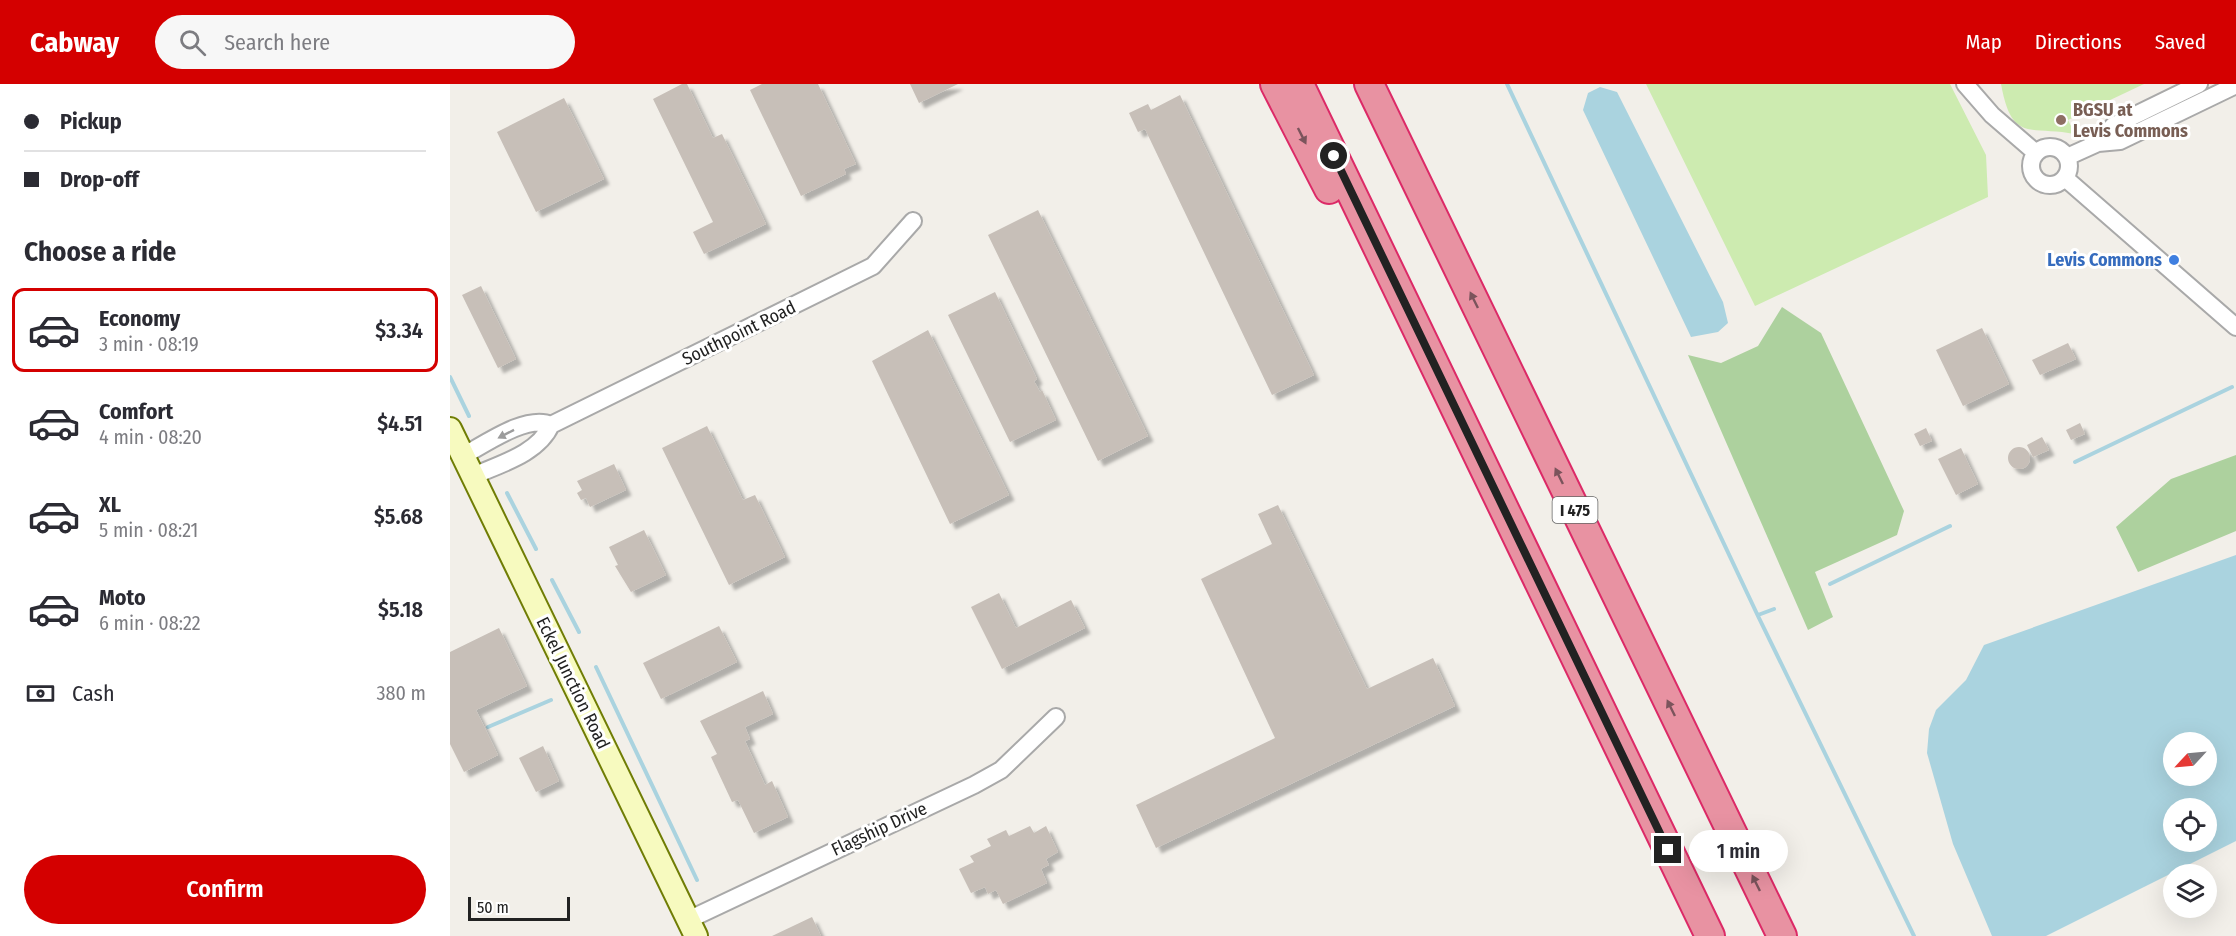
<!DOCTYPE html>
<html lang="en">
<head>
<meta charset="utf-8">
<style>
	body { margin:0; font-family:"Fira Sans Condensed",sans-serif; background:#f7f7f7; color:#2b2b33; height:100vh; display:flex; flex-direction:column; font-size:22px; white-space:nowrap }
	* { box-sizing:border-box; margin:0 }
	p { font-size:20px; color:#7c7c81 }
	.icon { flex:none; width:33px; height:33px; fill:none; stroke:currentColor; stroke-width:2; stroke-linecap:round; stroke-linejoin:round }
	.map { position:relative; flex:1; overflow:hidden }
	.drawer { display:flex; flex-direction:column; background:#fff; width:450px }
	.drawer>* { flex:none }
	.hud { display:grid; align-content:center; height:132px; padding:0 24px; background:#fff }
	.needle { width:39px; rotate:244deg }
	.fabs { position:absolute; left:1713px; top:648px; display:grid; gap:12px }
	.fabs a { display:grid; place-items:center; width:54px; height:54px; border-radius:50%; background:#fff; box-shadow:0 6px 24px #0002; font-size:30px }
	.scale { position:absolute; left:18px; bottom:15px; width:102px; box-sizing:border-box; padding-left:6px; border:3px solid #222; border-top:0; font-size:16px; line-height:21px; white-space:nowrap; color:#222; -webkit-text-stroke:4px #fff; paint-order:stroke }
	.end { position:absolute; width:27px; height:27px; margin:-14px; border:8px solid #222; background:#fff; box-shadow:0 0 0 3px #fff }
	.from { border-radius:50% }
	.bubble { position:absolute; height:42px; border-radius:21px; background:#fff; box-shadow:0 6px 24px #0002; font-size:20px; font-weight:600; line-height:42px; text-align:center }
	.hud b { display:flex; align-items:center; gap:21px; height:57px; font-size:22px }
	.hud b+b { border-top:2px solid #e1e1e2 }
	.hud i { width:15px; height:15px; background:#2b2b33 }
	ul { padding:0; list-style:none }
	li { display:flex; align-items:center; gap:18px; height:84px; margin:0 12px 9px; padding:0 12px; border:3px solid transparent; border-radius:12px }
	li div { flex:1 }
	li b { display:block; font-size:22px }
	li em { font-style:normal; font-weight:600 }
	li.active { border-color:#d40000 }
	li>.icon { width:54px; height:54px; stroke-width:1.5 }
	h2 { padding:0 24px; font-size:27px; line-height:72px }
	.pay { display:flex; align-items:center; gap:15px; height:66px; padding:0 24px; font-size:22px }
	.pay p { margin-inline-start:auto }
	.cta { display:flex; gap:12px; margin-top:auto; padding:12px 24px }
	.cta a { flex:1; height:69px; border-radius:36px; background:#d40000; color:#fff; font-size:24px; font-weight:600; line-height:69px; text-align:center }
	header { display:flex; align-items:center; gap:36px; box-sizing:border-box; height:84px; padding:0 30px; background:#d40000; color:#fff }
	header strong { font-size:28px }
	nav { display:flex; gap:33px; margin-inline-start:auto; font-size:21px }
	.search { width:420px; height:54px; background:#f7f7f7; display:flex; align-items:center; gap:15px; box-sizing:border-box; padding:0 21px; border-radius:33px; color:#7c7c81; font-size:22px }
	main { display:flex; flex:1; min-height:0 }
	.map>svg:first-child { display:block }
</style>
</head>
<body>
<header>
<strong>Cabway</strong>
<div class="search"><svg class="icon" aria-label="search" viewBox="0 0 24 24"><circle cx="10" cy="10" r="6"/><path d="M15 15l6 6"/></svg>Search here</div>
<nav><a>Map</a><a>Directions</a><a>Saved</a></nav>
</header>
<main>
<section class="drawer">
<div class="hud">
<b><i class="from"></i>Pickup</b>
<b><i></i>Drop-off</b>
</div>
<h2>Choose a ride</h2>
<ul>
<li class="active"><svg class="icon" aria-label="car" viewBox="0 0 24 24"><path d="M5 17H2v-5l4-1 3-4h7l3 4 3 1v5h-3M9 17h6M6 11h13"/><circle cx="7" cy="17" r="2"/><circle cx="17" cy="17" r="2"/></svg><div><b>Economy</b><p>3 min · 08:19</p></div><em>$3.34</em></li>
<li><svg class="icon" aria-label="car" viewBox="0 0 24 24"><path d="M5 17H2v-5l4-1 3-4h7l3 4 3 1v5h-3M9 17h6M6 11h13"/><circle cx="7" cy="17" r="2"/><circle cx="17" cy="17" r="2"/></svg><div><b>Comfort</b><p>4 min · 08:20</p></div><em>$4.51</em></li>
<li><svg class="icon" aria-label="car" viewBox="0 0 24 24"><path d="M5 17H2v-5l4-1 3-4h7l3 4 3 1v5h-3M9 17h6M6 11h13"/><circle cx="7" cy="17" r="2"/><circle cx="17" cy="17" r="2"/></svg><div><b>XL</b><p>5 min · 08:21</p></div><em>$5.68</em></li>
<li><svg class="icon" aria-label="car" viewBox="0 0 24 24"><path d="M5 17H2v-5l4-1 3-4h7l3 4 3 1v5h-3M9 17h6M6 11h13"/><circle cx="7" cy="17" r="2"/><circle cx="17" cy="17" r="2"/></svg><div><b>Moto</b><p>6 min · 08:22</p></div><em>$5.18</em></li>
</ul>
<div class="pay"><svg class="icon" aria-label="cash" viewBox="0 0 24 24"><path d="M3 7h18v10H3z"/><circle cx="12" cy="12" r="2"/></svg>Cash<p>380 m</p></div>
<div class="cta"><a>Confirm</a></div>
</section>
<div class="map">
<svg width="1786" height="852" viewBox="0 0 1786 852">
	<defs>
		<filter id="shadow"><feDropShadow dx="5.5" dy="5.5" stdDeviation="1.5" flood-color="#0004"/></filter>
	</defs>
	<rect width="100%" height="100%" fill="#f2efe9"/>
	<path fill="#cdebb0" d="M 1196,0 L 1500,0 L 1536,71 L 1538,113 L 1305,222 Z
		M 1551,0 L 1694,0 L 1618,36 L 1625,50 C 1580,41 1562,60 1551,0 Z"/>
	<path fill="#add19e" d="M 1332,223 L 1371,249 L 1454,427 L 1447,451 L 1365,488 L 1383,533 L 1358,546 L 1238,271 L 1271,279 L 1308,262 Z
		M 1786,371 L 1786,447 L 1688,488 L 1666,443 L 1721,395 Z"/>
	<path fill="#aad3df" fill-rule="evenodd" d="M 1150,3 L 1167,8 L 1273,218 L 1278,239 L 1268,248 L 1241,253 L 1133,26 L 1138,9 Z
		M 1786,471 L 1786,757 L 1596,852 L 1542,852 L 1503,760 L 1477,669 L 1479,645 L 1486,626 L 1516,596 L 1534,561 ZM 1756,658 L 1756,692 L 1724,692 L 1724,658 ZM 1756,724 L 1756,758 L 1724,758 L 1724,724 Z"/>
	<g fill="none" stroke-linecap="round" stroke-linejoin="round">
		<path stroke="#aad3df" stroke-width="4" d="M 1057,0 L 1308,532 L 1464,852
			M 0,293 L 19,332
			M 1625,378 L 1782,303
			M 57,409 L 86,465
			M 102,496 L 129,548
			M 1380,500 L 1500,442
			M 1308,531 L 1324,525
			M 146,583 L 247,796
			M 38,643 L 101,616"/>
	</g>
	<path fill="#c7bfb8" filter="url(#shadow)" d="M 232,0 L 237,0 L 263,54 L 272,50 L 316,140 L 254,170 L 243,148 L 263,138 L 203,15 Z
		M 312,0 L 368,0 L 406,80 L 394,85 L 396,90 L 351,112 L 300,6 Z
		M 460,0 L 508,0 L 469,19 Z
		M 730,11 L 864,291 L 822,311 L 695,45 L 688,48 L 679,29 L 698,20 L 701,26 Z
		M 114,14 L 154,95 L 86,128 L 47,48 Z
		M 588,126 L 698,352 L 648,377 L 538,151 Z
		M 31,202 L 66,275 L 48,284 L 12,211 Z
		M 545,208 L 587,295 L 584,297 L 590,308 L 592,306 L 606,336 L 560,358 L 498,231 Z
		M 1532,244 L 1559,300 L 1513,322 L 1486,266 Z
		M 478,246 L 559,411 L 500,440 L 422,277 Z
		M 1618,259 L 1626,275 L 1590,291 L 1582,276 Z
		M 1630,339 L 1635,350 L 1621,356 L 1616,346 Z
		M 257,342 L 293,416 L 305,411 L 335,473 L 279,501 L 212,364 Z
		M 1476,344 L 1482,357 L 1470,362 L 1464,350 Z
		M 1592,353 L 1599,366 L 1583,373 L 1577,361 Z
		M1558 374a11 11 0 1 1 22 0a11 11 0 1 1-22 0Z
		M 1511,364 L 1528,400 L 1506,411 L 1488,375 Z
		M 164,380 L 176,406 L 140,423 L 136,414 L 131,416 L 127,409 L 132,406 L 127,397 Z
		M 828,421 L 917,605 L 983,574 L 1005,622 L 706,764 L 686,721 L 825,654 L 751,495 L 822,460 L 808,430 Z
		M 194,446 L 216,491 L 181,508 L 165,482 L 168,481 L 159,463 Z
		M 549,509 L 566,544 L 621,516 L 635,544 L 552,585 L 521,523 Z
		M 269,542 L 287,578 L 211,615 L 193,579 Z
		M 49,544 L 77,602 L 26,626 L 48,671 L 14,688 L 0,660 L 0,568 Z
		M 313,607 L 323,630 L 295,643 L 300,655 L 295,657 L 315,701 L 322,697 L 338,733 L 304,749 L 288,716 L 282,718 L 261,673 L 267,670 L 250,637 Z
		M 93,662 L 109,697 L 86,708 L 69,674 Z
		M 580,742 L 584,749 L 596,742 L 608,768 L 596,775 L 599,781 L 591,785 L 597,799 L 553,820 L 546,806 L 538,810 L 535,803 L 521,809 L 509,785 L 524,778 L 520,772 L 541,762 L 537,755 L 556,746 L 559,752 Z
		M 362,833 L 371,852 L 322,852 Z"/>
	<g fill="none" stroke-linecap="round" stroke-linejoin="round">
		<g stroke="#a9a9a9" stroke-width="20">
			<path id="street" d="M 1515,0 L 1542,31 L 1586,69
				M 1648,59 L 1663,42 L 1749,0
				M1581 82a19 19 0 1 1 38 0a19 19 0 1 1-38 0Z
				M 1617,73 L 1648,59 L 1670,57 L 1786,1
				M 1615,94 L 1786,243
				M 13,372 C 35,360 77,330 101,341
				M 23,392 C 50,380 88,370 101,341 L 423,182 L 463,137
				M 238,836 L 524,701 L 551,686 L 606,633"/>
		</g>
		<g stroke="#707d05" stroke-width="26">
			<path id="secondary" d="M 0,345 L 246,852"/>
		</g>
		<g stroke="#dc2a67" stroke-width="32">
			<path id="highway" d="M 825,0 L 879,105
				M 849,0 L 1260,852
				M 919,0 L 1332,852"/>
		</g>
		<use href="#street" stroke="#fff" stroke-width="16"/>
		<use href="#secondary" stroke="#f7fabf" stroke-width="22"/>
		<use href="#highway" stroke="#e892a2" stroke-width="28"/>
	</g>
	<defs><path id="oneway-solid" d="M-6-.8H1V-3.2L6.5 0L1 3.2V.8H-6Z" transform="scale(1.5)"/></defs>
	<g fill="#7b545c">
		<use href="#oneway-solid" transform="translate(852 52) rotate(63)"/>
		<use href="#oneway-solid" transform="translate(1024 216) rotate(-116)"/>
		<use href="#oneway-solid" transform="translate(1109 392) rotate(-116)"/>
		<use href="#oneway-solid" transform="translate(1221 624) rotate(-116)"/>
		<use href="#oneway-solid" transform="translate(1306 799) rotate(-116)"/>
	</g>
	<use fill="#9c9c9c" href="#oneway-solid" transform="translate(56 350) rotate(153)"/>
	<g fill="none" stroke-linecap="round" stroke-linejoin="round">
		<path stroke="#222" stroke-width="8" d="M 884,72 L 1218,766"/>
	</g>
	<circle fill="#8d6e63" stroke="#fff" stroke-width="2" cx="1611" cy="36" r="6"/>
	<circle fill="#3f7fe0" stroke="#fff" stroke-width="2" cx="1724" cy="176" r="6"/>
	<g text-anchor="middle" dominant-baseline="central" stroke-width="6" stroke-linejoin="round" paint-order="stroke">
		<rect fill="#fff" stroke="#646464" stroke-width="1.5" x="1102.5" y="413" width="45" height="26" rx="4.5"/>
		<g font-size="16" font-weight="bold" fill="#222">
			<text x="1125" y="426">I 475</text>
		</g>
		<g font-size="18" font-weight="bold" fill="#785e54" stroke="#fff" text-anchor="start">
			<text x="1623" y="26">BGSU at<tspan x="1623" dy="21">Levis Commons</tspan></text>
		</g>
		<g font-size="18" font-weight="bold" fill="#366cbe" stroke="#fff" text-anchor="end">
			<text x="1712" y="176">Levis Commons</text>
		</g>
		<g font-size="18" fill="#222" stroke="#fff">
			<text transform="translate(289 249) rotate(-26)">Southpoint Road</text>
			<text transform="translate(123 599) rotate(64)">Eckel Junction Road</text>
			<text transform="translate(429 745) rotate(-25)">Flagship Drive</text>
		</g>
	</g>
</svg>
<div class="fabs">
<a><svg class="needle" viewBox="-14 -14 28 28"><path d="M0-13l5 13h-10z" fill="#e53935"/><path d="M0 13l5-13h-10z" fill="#7c7c81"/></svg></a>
<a><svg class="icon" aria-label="locate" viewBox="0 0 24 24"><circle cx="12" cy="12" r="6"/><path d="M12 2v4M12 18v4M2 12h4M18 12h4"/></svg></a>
<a><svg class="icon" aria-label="layers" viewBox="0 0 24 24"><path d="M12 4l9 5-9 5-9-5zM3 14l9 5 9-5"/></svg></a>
</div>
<div class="scale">50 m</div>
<i class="end from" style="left:884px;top:72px"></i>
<i class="end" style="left:1218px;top:766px"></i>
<div class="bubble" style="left:1239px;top:746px;width:99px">1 min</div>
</div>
</main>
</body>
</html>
